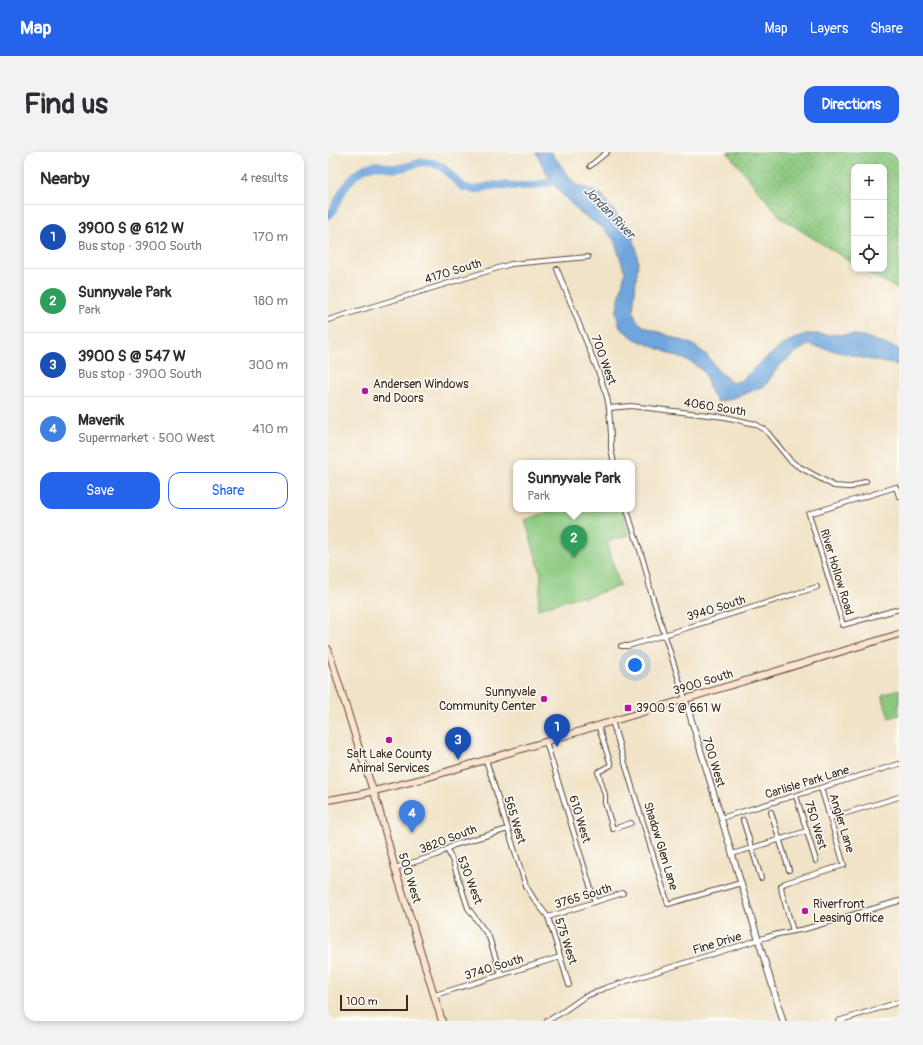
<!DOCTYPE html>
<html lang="en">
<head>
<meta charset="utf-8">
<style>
  :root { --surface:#fff; --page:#f2f2f3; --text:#2b2b33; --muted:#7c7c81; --line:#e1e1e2; --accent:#2563eb }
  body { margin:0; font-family:Pangolin,sans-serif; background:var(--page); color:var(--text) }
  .controls { position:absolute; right:12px; top:12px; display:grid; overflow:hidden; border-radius:8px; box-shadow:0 2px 6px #0003 }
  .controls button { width:36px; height:36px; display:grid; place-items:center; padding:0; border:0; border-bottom:1px solid var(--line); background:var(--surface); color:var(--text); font:20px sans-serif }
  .scale { position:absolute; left:12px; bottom:10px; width:68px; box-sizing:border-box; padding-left:4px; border:2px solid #3b2a1e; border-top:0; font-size:11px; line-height:14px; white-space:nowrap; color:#3b2a1e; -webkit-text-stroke:3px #fdfcf7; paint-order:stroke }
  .you { position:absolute; left:307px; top:513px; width:14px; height:14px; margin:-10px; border:3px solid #fff; border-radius:50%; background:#1a73e8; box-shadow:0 0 0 6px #1a73e833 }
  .badge { display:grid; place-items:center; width:26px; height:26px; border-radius:50%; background:var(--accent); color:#fff; font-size:13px; font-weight:700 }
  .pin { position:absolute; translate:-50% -33px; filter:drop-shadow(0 1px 2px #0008) }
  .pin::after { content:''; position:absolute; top:21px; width:14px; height:12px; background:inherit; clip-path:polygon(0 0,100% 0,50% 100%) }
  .popup { position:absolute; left:185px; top:308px; width:122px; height:52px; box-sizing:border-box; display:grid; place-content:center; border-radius:8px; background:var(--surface); filter:drop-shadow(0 1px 3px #0005); font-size:13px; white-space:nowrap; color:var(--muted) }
  .popup b { font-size:15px; color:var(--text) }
  .popup::after { content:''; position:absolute; left:50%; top:100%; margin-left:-8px; border:8px solid transparent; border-top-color:var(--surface) }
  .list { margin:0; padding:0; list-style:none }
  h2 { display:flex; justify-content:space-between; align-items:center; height:52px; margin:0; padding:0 16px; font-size:17px }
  h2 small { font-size:13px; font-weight:400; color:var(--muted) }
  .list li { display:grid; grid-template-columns:26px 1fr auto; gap:12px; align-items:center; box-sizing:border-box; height:64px; padding:0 16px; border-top:1px solid var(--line) }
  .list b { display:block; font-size:15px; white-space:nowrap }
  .list p { margin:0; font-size:13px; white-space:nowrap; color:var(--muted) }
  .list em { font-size:13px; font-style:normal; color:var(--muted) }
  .actions { display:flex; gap:8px; padding:12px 16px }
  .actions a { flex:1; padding:9px 0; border:1px solid var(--accent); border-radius:12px; text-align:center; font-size:14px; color:var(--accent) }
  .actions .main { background:var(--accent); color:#fff }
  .icon { flex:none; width:22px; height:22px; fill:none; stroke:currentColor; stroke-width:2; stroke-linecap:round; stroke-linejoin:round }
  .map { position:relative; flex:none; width:571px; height:869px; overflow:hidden; border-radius:12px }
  header { display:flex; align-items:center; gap:24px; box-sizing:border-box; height:56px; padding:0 20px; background:var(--accent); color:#fff }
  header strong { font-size:19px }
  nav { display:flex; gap:22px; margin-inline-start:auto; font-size:14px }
  .intro { display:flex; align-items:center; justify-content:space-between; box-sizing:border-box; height:96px; padding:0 24px }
  h1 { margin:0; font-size:28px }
  .button { padding:10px 18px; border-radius:12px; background:var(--accent); color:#fff; font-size:14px; font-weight:700 }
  main { display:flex; gap:24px; padding:0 24px }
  aside { flex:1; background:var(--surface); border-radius:12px; box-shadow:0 2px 6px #0003 }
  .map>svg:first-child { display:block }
  .grass { fill:url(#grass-dots); stroke:#637a4e }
  .green { fill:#8bc97f; stroke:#637a4e }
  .water { fill:#6ea5dc; stroke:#54687d }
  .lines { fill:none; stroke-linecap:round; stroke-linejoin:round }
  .river { stroke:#6ea5dc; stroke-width:8 }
  .minor-casing { stroke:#564637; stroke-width:6 }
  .tertiary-casing { stroke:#564637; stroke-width:7 }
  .secondary-casing { stroke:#564637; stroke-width:8 }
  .minor { stroke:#fff; stroke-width:4 }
  .tertiary { stroke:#fff; stroke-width:5 }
  .secondary { stroke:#fde4d0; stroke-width:6 }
  .poi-dot { fill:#b5179e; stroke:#fdfcf7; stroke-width:1.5 }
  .labels { text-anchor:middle; stroke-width:3; stroke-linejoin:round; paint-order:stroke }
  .street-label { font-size:12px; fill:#3b2a1e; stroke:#fdfcf7 }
  .poi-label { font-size:12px; fill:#3b2a1e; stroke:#fdfcf7; text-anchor:start }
  .water-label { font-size:13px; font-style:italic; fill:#4f5b6a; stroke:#fdfcf7 }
</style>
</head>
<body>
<header>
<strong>Map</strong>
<nav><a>Map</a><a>Layers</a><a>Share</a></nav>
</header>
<div class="intro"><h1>Find us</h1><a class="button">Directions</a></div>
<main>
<aside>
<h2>Nearby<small>4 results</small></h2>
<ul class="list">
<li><span class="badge" style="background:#1a4fb4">1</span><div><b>3900 S @ 612 W</b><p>Bus stop · 3900 South</p></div><em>170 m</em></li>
<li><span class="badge" style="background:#2e9e5b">2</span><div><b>Sunnyvale Park</b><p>Park</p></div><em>180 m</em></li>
<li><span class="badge" style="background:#1a4fb4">3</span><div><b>3900 S @ 547 W</b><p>Bus stop · 3900 South</p></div><em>300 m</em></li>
<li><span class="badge" style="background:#3f7fe0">4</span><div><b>Maverik</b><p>Supermarket · 500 West</p></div><em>410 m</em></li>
</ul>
<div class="actions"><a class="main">Save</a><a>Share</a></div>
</aside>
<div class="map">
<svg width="571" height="869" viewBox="0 0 571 869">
  <defs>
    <pattern id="grass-dots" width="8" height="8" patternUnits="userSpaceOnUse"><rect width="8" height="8" fill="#8bc97f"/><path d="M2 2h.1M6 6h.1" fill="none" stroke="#73a367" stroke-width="1.8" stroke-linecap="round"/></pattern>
  </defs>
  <rect width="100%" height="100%" fill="#fdfcf7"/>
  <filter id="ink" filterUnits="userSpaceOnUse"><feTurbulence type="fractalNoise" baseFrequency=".025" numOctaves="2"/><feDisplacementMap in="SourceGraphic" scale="8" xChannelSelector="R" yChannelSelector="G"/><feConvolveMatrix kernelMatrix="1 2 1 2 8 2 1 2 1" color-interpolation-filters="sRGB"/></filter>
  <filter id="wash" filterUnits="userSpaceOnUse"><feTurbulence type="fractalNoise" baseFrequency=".012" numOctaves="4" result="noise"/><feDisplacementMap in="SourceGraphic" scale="16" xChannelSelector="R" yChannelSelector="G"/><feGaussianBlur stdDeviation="0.9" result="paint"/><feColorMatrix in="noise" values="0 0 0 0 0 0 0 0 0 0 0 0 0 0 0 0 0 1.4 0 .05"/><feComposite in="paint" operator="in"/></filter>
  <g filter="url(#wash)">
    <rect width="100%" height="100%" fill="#f1e3c7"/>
    <path class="grass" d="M 399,0 L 571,0 L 571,138 L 534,117 L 556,117 L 556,15 L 526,15 L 526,112 L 453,66 Z"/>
    <g class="green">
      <path d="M 227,357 L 294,357 L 301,383 L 279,390 L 292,434 L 256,446 L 253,444 L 210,457 L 213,422 L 197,368 Z"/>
      <path d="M 571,537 L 571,563 L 561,566 L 554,543 Z"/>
    </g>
    <path class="water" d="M 208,0 L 224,0 L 225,3 L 248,33 L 261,37 L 274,43 L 304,84 L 308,95 L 310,109 L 305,159 L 310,170 L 317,175 L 364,192 L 378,202 L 391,220 L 397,224 L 401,229 L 405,231 L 414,228 L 426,216 L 457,191 L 477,182 L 527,183 L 538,185 L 571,197 L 571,213 C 541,209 511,199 481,193 L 468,200 L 450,215 L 437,234 L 400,248 L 390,250 L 383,241 L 377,221 L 365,211 L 307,187 L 292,176 L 288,161 L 297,120 L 286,88 L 275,76 L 252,61 L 232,40 L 220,24 Z"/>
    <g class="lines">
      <path class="river" d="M 0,63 L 4,60 L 15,38 L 27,23 L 37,16 L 49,13 L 67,17 L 77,15 L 94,10 L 105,11 L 114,15 L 135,35 L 146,38 L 162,34 L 174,33 L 189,34 L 205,34 L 232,28"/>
    </g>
  </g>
  <g filter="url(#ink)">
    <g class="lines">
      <g class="minor-casing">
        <g id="minor">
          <path d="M 262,14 L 279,0"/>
          <path d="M 229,117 L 270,219 L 279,245 L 281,256 L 283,283 L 283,297 L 286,311"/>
          <path d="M 0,168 L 183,112 L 260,105"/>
          <path d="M 281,256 L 303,254 L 397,265 L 427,272 L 436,277 L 439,280 L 461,307 L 468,313 L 506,334 L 519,335 L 524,335 L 538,329"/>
          <path d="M 571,344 L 568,335 L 481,362 L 515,473 L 571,457"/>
          <path d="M 299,357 C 306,384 318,410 322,437 L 357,547"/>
          <path d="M 293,494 L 300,494 L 320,488 L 489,435"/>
          <path d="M 284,569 L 340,752 L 413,731"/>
          <path d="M 270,573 L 283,613 L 270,620 L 277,643 L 277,651 L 285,677 L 303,671"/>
          <path d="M 218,590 L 267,750"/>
          <path d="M 158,608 L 198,734 L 206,747 L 220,765 L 241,833"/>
          <path d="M 468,644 L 488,709"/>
          <path d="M 443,660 L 461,718"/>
          <path d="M 393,666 L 571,612"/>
          <path d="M 502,666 L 571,645"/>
          <path d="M 415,668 L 433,726"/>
          <path d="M 119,697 L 125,710 L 140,756 L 161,785 L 173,823"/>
          <path d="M 404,702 L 479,679"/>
          <path d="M 67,716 L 109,703 L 126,693 L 180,677"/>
          <path d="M 220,765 L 295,741"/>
          <path d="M 465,779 L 454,741 L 453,734 L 457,731 L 516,713 L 493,636"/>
          <path d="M 107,843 L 232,805"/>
          <path d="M 219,869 L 233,861 L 256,845 L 277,836 L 439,785 L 450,782 L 477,777 L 571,749"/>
          <path d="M 510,869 L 571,850"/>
        </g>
      </g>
      <g class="tertiary-casing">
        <path id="tertiary" d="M 357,547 L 455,869"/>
      </g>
      <g class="secondary-casing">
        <g id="secondary">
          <path d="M 0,497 L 35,609 L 50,653 L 67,716 L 114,869"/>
          <path d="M 0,648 L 34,642 L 98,626 L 571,482"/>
        </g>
      </g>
      <use href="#minor" class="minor"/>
      <use href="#tertiary" class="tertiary"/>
      <use href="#secondary" class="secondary"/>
    </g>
  </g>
  <g class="poi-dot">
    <circle cx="37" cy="239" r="4"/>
    <circle cx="216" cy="547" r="4"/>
    <rect x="296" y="552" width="8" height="8" rx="2"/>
    <circle cx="61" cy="588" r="4"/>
    <circle cx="477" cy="759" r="4"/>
  </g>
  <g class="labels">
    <g class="street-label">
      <text transform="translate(125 119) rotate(-17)" y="4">4170 South</text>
      <text transform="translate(276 208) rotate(70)" y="4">700 West</text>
      <text transform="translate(387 255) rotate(9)" y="4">4060 South</text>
      <text transform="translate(509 420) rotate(73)" y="4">River Hollow Road</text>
      <text transform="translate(388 456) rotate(-17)" y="4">3940 South</text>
      <text transform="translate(375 530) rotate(-17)" y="4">3900 South</text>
      <text transform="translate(386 610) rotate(73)" y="4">700 West</text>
      <text transform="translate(479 630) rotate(-17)" y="4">Carlisle Park Lane</text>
      <text transform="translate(252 667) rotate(73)" y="4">610 West</text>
      <text transform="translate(187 668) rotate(73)" y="4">565 West</text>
      <text transform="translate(514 671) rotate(73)" y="4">Angler Lane</text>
      <text transform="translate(488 673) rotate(73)" y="4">750 West</text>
      <text transform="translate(120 687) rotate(-21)" y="4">3820 South</text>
      <text transform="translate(333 694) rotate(73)" y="4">Shadow Glen Lane</text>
      <text transform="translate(82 726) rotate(73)" y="4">500 West</text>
      <text transform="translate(142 728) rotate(69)" y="4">530 West</text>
      <text transform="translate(255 744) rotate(-17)" y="4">3765 South</text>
      <text transform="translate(238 789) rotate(72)" y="4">575 West</text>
      <text transform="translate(389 791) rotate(-17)" y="4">Fine Drive</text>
      <text transform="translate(166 815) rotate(-17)" y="4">3740 South</text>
    </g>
    <g class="poi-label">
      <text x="45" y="236">Andersen Windows<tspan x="45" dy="14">and Doors</tspan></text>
      <text x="208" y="544" text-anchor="end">Sunnyvale<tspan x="208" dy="14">Community Center</tspan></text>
      <text x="308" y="560">3900 S @ 661 W</text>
      <text x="61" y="606" text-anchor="middle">Salt Lake County<tspan x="61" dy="14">Animal Services</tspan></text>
      <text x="485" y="756">Riverfront<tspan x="485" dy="14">Leasing Office</tspan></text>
    </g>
    <g class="water-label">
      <text transform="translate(282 60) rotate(46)" y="5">Jordan River</text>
    </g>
  </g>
</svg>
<div class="controls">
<button>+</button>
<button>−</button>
<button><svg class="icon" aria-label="locate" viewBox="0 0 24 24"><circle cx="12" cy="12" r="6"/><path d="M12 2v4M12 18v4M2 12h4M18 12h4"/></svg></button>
</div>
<div class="scale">100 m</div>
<div class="you"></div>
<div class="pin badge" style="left:229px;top:595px;background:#1a4fb4">1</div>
<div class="pin badge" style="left:246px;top:406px;background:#2e9e5b">2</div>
<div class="popup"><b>Sunnyvale Park</b>Park</div>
<div class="pin badge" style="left:130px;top:608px;background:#1a4fb4">3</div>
<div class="pin badge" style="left:84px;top:681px;background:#3f7fe0">4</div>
</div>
</main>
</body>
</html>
